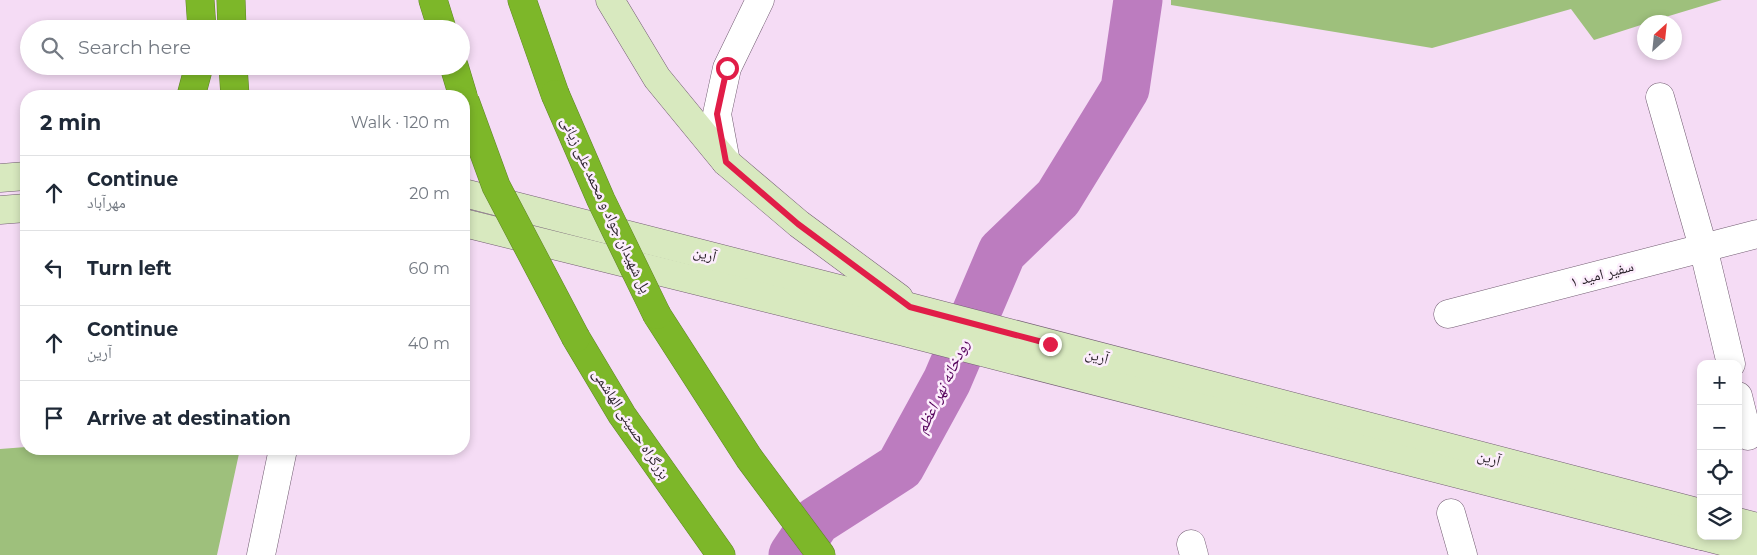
<!DOCTYPE html>
<html lang="en">
<head>
<meta charset="utf-8">
<style>
  :root { --surface:#fff; --page:#f2f2f3; --text:#1f2937; --muted:#747a83; --line:#e0e1e3 }
  body { margin:0; font-family:Montserrat,"Noto Naskh Arabic",sans-serif; background:var(--page); color:var(--text) }
  .controls { position:absolute; right:15px; bottom:15px; display:grid; overflow:hidden; border-radius:10px; box-shadow:0 2px 8px #0003 }
  .controls button { width:45px; height:45px; display:grid; place-items:center; padding:0; border:0; border-bottom:1px solid var(--line); background:var(--surface); color:var(--text); font:25px sans-serif }
  .compass { position:absolute; left:1637px; top:15px; width:45px; height:45px; border-radius:50%; background:var(--surface); box-shadow:0 2px 8px #0003; rotate:27deg }
  .stop { position:absolute; width:15px; height:15px; margin:-11px; border:4px solid #e11d48; border-radius:50%; background:#fff }
  .stop.end { background:#e11d48; border-color:#fff; box-shadow:0 1px 5px #0008 }
  .list { margin:0; padding:0; list-style:none }
  h2 { display:flex; justify-content:space-between; align-items:center; height:65px; margin:0; padding:0 20px; font-size:21px }
  h2 small { font-size:16px; font-weight:400; color:var(--muted) }
  .list li { display:grid; grid-template-columns:32px 1fr auto; gap:15px; align-items:center; box-sizing:border-box; height:75px; padding:0 20px; border-top:1px solid var(--line) }
  .list b { display:block; font-size:19px; white-space:nowrap }
  .list p { margin:0; font-size:16px; white-space:nowrap; color:var(--muted) }
  .list em { font-size:16px; font-style:normal; color:var(--muted) }
  .icon { flex:none; width:28px; height:28px; fill:none; stroke:currentColor; stroke-width:2; stroke-linecap:round; stroke-linejoin:round }
  .map { position:relative; flex:none; width:1757px; height:555px; overflow:hidden }
  .search { position:absolute; background:var(--surface); box-shadow:0 2px 8px #0003; left:20px; top:20px; width:450px; height:55px; display:flex; align-items:center; gap:12px; box-sizing:border-box; padding:0 18px; border-radius:28px; color:var(--muted); font-size:19px }
  .panel { position:absolute; background:var(--surface); box-shadow:0 2px 8px #0003; left:20px; top:90px; width:450px; height:365px; border-radius:20px }
  .map>svg:first-child { display:block }
  .green { fill:#9ec07c }
  .lines { fill:none; stroke-linecap:round; stroke-linejoin:round }
  .river { stroke:#bc7cbf; stroke-width:49 }
  .street-casing { stroke:#725d72; stroke-width:29 }
  .secondary-casing { stroke:#725d72; stroke-width:29 }
  .highway-casing { stroke:#61842b; stroke-width:29 }
  .street { stroke:#fff; stroke-width:28 }
  .secondary { stroke:#d8e9bf; stroke-width:28 }
  .highway { stroke:#7db729; stroke-width:28 }
  .highway-bridge-casing { stroke:#61842b; stroke-width:29; stroke-linecap:butt }
  .highway-bridge { stroke:#7db729; stroke-width:28 }
  .route { stroke:#e11d48; stroke-width:6 }
  .labels { text-anchor:middle; stroke-width:5; stroke-linejoin:round; paint-order:stroke }
  .street-label { font-size:15px; fill:#2e252e; stroke:#fcedfc }
  .water-label { font-size:16px; font-style:italic; fill:#54005a; stroke:#fcedfc }
</style>
</head>
<body>
<div class="map">
<svg width="1757" height="555" viewBox="0 0 1757 555">
  <rect width="100%" height="100%" fill="#f5dcf5"/>
  <g class="green">
    <path d="M 1171,0 L 1722,0 L 1649,22 L 1644,22 L 1644,24 L 1594,40 L 1571,9 L 1432,48 L 1171,5 Z"/>
    <path d="M 26,447 L 26,449 L 240,449 L 217,555 L 0,555 L 0,449 Z"/>
  </g>
  <g class="lines">
    <path class="river" d="M 793,555 L 816,521 L 900,467 L 947,381 L 1002,252 L 1058,198 L 1125,89 L 1138,0"/>
    <g class="street-casing">
      <g id="street">
        <path d="M 1660,97 L 1703,247 L 1731,364"/>
        <path d="M 726,162 L 717,114 L 727,68 L 760,0"/>
        <path d="M 1448,314 L 1757,234"/>
        <path d="M 1738,396 L 1748,436"/>
        <path d="M 1451,513 L 1463,555"/>
        <path d="M 1191,544 L 1194,555"/>
        <path d="M 261,555 L 283,449"/>
      </g>
    </g>
    <g class="secondary-casing">
      <g id="secondary">
        <path d="M 610,0 L 657,78 L 726,162 L 799,224 L 899,298"/>
        <path d="M 0,178 L 26,176"/>
        <path d="M 464,193 L 910,307 L 1701,513"/>
        <path d="M 0,210 L 26,208"/>
        <path d="M 464,223 L 904,332 L 1701,536"/>
        <path d="M 1738,522 L 1757,527"/>
        <path d="M 1702,536 L 1757,550"/>
      </g>
    </g>
    <g class="highway-casing">
      <g id="highway">
        <path d="M 200,0 L 202,29"/>
        <path d="M 231,0 L 232,29"/>
        <path d="M 433,0 L 442,29"/>
        <path d="M 522,0 L 555,94"/>
        <path d="M 233,66 L 235,96"/>
        <path d="M 454,66 L 463,96"/>
        <path d="M 191,96 L 199,66"/>
        <path d="M 657,315 L 749,458 L 821,555"/>
        <path d="M 576,338 L 622,415 L 721,555"/>
      </g>
    </g>
    <use href="#street" class="street"/>
    <use href="#secondary" class="secondary"/>
    <use href="#highway" class="highway"/>
    <g class="highway-bridge-casing">
      <g id="highway-bridge">
        <path d="M 555,94 L 601,200 L 657,315"/>
        <path d="M 465,101 L 496,186 L 576,338"/>
      </g>
    </g>
    <use href="#highway-bridge" class="highway-bridge"/>
  </g>
  <g class="lines">
    <path class="route" d="M 727,68 L 717,114 L 726,162 L 798,224 L 910,307 L 1050,344"/>
  </g>
  <g class="labels">
    <g class="street-label">
      <text transform="translate(606 205) rotate(65)" y="5">پل شهیدان جواد و محمد علی زیانی</text>
      <text transform="translate(705 254) rotate(14)" y="5">آرین</text>
      <text transform="translate(1602 274) rotate(-15)" y="5">سفیر امید ۱</text>
      <text transform="translate(1097 356) rotate(15)" y="5">آرین</text>
      <text transform="translate(631 424) rotate(57)" y="5">بزرگراه حسینی الهاشمی</text>
      <text transform="translate(1489 458) rotate(15)" y="5">آرین</text>
    </g>
    <g class="water-label">
      <text transform="translate(942 386) rotate(-64)" y="6">رودخانه نهر اعظم</text>
    </g>
  </g>
</svg>
<div class="controls">
<button>+</button>
<button>−</button>
<button><svg class="icon" aria-label="locate" viewBox="0 0 24 24"><circle cx="12" cy="12" r="6"/><path d="M12 2v4M12 18v4M2 12h4M18 12h4"/></svg></button>
<button><svg class="icon" aria-label="layers" viewBox="0 0 24 24"><path d="M12 4l9 5-9 5-9-5zM3 14l9 5 9-5"/></svg></button>
</div>
<svg class="compass" viewBox="-18 -18 36 36"><path d="M0-13l5 13h-10z" fill="#e53935"/><path d="M0 13l5-13h-10z" fill="#747a83"/></svg>
<div class="stop" style="left:727px;top:68px"></div>
<div class="stop end" style="left:1050px;top:344px"></div>
<div class="search"><svg class="icon" aria-label="search" viewBox="0 0 24 24"><circle cx="10" cy="10" r="6"/><path d="M15 15l6 6"/></svg>Search here</div>
<section class="panel">
<h2>2 min<small>Walk · 120 m</small></h2>
<ul class="list">
<li><svg class="icon" aria-label="ahead" viewBox="0 0 24 24"><path d="M12 20V5M6 11l6-6 6 6"/></svg><div><b>Continue</b><p>مهرآباد</p></div><em>20 m</em></li>
<li><svg class="icon" aria-label="left" viewBox="0 0 24 24"><path d="M17 20v-9H6M10 6l-5 5 5 5"/></svg><div><b>Turn left</b></div><em>60 m</em></li>
<li><svg class="icon" aria-label="ahead" viewBox="0 0 24 24"><path d="M12 20V5M6 11l6-6 6 6"/></svg><div><b>Continue</b><p>آرین</p></div><em>40 m</em></li>
<li><svg class="icon" aria-label="arrive" viewBox="0 0 24 24"><path d="M6 21V4h12l-3 4 3 4H6"/></svg><div><b>Arrive at destination</b></div></li>
</ul>
</section>
</div>
</body>
</html>
